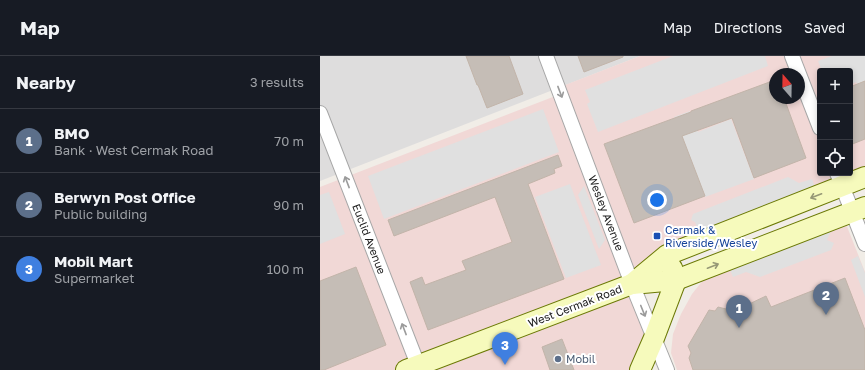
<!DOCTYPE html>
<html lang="en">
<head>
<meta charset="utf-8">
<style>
  :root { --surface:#171b24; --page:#20242c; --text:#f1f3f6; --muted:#9ea1a6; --line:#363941; --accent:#d00301 }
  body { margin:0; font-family:"Golos Text",sans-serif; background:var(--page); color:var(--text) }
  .controls { position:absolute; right:12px; top:12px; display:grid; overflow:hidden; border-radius:4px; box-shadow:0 2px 6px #0003 }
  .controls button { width:36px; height:36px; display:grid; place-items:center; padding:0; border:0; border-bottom:1px solid var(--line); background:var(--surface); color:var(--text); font:20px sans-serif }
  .compass { position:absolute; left:449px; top:12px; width:36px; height:36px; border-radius:50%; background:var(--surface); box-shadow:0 2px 6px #0003; rotate:340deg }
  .you { position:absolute; left:337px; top:144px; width:14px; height:14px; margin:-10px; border:3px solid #fff; border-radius:50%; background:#1a73e8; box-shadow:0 0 0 6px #1a73e833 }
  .badge { display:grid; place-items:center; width:26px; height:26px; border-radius:50%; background:var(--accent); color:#fff; font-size:13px; font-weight:700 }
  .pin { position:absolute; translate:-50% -33px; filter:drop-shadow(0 1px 2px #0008) }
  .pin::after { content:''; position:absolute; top:21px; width:14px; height:12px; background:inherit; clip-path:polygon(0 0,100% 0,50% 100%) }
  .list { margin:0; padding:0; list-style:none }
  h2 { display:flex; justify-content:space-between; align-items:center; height:52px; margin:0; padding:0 16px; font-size:17px }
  h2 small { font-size:13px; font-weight:400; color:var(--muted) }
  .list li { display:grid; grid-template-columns:26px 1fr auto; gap:12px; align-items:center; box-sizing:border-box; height:64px; padding:0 16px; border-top:1px solid var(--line) }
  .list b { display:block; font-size:15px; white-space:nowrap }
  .list p { margin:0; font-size:13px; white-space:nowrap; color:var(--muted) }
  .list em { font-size:13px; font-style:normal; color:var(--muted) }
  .icon { flex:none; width:22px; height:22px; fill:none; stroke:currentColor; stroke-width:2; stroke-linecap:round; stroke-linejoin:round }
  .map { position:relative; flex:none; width:545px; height:314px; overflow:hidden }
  header { display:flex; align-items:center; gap:24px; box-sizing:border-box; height:56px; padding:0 20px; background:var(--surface); border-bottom:1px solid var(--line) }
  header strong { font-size:19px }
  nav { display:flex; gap:22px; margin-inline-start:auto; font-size:14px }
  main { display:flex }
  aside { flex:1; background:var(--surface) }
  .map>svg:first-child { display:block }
  .residential { fill:#dedddd }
  .commercial { fill:#f1d8d6; fill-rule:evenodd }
  .parking { fill:#e0e0e0 }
  .building { fill:#c5bdb6; stroke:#c2b4a9 }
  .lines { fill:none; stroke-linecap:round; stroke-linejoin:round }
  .street-casing { stroke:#a7a7a7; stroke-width:16 }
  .secondary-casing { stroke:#6b7905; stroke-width:22 }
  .street { stroke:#fff; stroke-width:14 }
  .secondary { stroke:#f6fabc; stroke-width:20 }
  .oneway { stroke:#9b9b9b }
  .oneway2 { stroke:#969876 }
  .transit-dot { fill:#1a4fb4; stroke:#fff; stroke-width:1.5 }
  .service-dot { fill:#5c6f8a; stroke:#fff; stroke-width:1.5 }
  .labels { text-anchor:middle; stroke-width:4; stroke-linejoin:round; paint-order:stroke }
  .street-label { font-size:11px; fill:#202020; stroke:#fff }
  .transit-label { font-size:11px; fill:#164399; stroke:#fff; text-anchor:start }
  .service-label { font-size:11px; fill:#4e5e75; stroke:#fff; text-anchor:start }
</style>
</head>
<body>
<header>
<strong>Map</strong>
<nav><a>Map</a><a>Directions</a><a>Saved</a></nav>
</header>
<main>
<aside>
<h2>Nearby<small>3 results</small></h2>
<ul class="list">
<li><span class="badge" style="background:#5c6f8a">1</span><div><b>BMO</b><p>Bank · West Cermak Road</p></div><em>70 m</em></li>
<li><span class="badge" style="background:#5c6f8a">2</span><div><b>Berwyn Post Office</b><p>Public building</p></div><em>90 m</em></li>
<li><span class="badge" style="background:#3f7fe0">3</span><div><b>Mobil Mart</b><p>Supermarket</p></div><em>100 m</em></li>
</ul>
</aside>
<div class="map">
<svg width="545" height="314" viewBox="0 0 545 314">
  <rect width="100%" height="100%" fill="#f1ede7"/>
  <path class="residential" d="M 0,0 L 320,0 L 0,125 Z"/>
  <g class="commercial">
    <path d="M 320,0 L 545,0 L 545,118 L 313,223 L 240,31 ZM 500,15 L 530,15 L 530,117 L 500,117 ZM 455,18 L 479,18 L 479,42 L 455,42 Z"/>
    <path d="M 238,39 L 308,226 L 79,314 L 0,314 L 0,131 Z"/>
    <path d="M 526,168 L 545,216 L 545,314 L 357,314 L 351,297 L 353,278 L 361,258 L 372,238 L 384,223 Z"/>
    <path d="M 311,231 L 332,282 L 317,314 L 93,314 Z"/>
  </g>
  <g class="parking">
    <path d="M 353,0 L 445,0 L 448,10 L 278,76 L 267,48 L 270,46 L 265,34 Z"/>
    <path d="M 512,0 L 545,0 L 545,25 L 537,28 L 536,26 L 530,29 L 530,15 L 502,15 L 498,5 Z"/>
    <path d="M 223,53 L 239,96 L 64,163 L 48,120 Z"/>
    <path d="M 370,55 L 378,76 L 411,63 L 434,123 L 385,141 L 354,61 Z"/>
    <path d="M 468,121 L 479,127 L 492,123 L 495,131 L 379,176 L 375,166 L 371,164 L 373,158 Z"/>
    <path d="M 250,128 L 281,209 L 246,222 L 215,141 Z"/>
    <path d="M 264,130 L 285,184 L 279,193 L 258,139 Z"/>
    <path d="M 9,136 L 25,178 L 0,188 L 0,139 Z"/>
    <path d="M 511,175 L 507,184 L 514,187 L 511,194 L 440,221 L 426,216 L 413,221 L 410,214 Z"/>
    <path d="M 538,200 L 545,217 L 545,241 L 531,204 Z"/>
  </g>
  <g class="building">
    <path d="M 146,0 L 189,0 L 203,38 L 167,52 L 158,29 L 157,29 Z"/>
    <path d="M 258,0 L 303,0 L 303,1 L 264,16 Z"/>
    <path d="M 455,24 L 455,42 L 464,42 L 486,102 L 434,122 L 412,62 L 362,80 L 385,140 L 314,167 L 284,88 L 322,74 L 371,56 L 371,55 Z"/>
    <path d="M 545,25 L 545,83 L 530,89 L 530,31 Z"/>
    <path d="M 238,99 L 242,110 L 234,113 L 235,117 L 208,128 L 244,223 L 108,274 L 90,226 L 102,221 L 105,229 L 146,214 L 142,205 L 192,186 L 175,141 L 74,180 L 68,164 Z"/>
    <path d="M 36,211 L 66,289 L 4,314 L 0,314 L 0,225 Z"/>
    <path d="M 525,222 L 545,274 L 545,314 L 373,314 L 369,302 L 371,297 L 368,290 L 389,254 L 395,255 L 398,251 L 406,253 L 411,247 L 416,244 L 427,249 L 446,240 L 451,251 Z"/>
    <path d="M 242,283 L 254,314 L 230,314 L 222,291 Z"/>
  </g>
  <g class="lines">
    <g class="street-casing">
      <g id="street">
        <path d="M 226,0 L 312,228 L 347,314"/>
        <path d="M 472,0 L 500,72"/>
        <path d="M 0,57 L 98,309"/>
        <path d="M 517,117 L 545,188"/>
      </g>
    </g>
    <g class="secondary-casing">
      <g id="secondary">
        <path d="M 312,228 L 347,199 L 545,121"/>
        <path d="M 86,314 L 312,228 L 356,224 L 545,151"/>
        <path d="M 320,314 L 334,282 L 356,224 L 352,212"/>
      </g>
    </g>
    <use href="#street" class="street"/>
    <use href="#secondary" class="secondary"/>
  </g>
  <defs><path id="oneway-shaft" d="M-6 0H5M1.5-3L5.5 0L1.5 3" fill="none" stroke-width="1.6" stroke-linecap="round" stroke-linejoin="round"/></defs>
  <g class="oneway">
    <use href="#oneway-shaft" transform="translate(240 36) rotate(69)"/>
    <use href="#oneway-shaft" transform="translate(27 126) rotate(-111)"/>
    <use href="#oneway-shaft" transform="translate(323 255) rotate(68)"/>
    <use href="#oneway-shaft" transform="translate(84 273) rotate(-111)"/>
  </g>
  <g class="oneway2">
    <use href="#oneway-shaft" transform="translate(496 140) rotate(159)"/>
    <use href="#oneway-shaft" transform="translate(393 210) rotate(-21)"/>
  </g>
  <rect class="transit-dot" x="333" y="176" width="8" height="8" rx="2"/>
  <circle class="service-dot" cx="238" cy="303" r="4"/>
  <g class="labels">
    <g class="street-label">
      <text transform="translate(286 157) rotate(69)" y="4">Wesley Avenue</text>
      <text transform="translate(49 183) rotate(69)" y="4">Euclid Avenue</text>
      <text transform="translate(255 250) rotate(-21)" y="4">West Cermak Road</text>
    </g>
    <g class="transit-label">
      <text x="345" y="178">Cermak &amp;<tspan x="345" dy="13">Riverside/Wesley</tspan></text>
    </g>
    <g class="service-label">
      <text x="246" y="307">Mobil</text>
    </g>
  </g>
</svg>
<div class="controls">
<button>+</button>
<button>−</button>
<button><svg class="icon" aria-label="locate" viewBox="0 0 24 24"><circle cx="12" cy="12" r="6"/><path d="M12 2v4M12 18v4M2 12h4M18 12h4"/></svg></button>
</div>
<svg class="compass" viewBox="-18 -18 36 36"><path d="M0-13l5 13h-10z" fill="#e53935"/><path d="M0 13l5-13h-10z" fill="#9ea1a6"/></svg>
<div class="you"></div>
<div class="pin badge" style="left:419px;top:272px;background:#5c6f8a">1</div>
<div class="pin badge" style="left:506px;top:259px;background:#5c6f8a">2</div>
<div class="pin badge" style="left:185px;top:309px;background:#3f7fe0">3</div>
</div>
</main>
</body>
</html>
